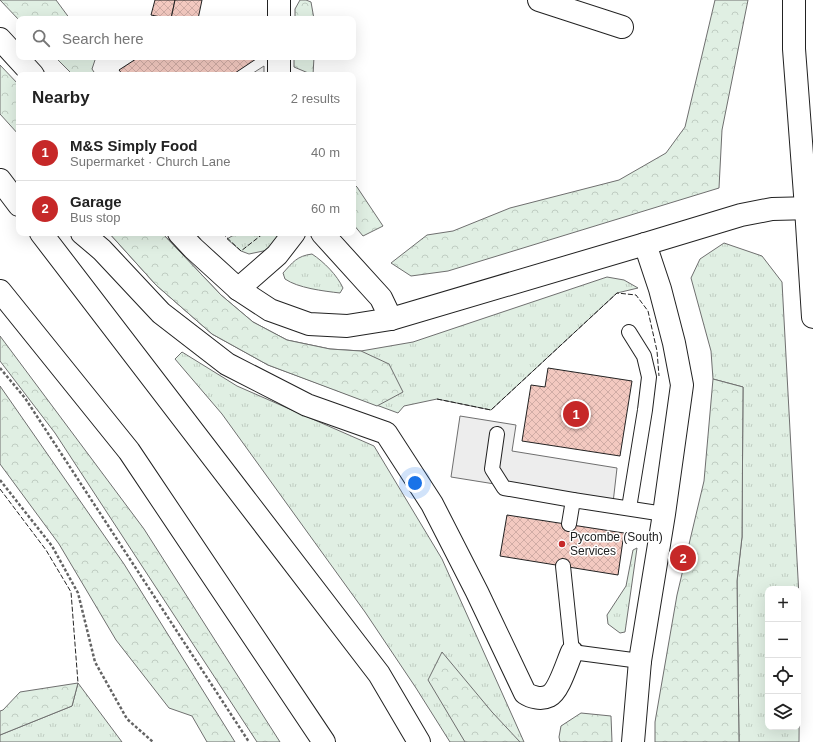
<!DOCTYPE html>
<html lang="en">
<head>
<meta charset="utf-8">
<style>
  :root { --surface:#fff; --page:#f2f2f2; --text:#222; --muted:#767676; --line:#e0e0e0; --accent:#c62828 }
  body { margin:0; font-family:Helvetica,sans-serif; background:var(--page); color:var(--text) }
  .controls { position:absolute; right:12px; bottom:12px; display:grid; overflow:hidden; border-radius:8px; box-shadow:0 4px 16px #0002 }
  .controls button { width:36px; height:36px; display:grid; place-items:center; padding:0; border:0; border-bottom:1px solid var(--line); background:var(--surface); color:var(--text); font:20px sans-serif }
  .you { position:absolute; left:415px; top:483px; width:14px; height:14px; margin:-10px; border:3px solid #fff; border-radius:50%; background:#1a73e8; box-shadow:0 0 0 6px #1a73e833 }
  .badge { display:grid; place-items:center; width:26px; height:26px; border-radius:50%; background:var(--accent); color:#fff; font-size:13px; font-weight:700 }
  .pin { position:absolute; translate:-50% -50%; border:2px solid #fff; box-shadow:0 1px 4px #0006 }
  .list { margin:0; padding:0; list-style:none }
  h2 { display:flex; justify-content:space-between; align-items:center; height:52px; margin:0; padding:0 16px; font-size:17px }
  h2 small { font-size:13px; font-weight:400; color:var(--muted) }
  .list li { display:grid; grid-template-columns:26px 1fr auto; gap:12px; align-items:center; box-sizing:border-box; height:56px; padding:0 16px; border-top:1px solid var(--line) }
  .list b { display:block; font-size:15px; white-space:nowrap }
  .list p { margin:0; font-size:13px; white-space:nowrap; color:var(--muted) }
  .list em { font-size:13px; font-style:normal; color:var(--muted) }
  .icon { flex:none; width:22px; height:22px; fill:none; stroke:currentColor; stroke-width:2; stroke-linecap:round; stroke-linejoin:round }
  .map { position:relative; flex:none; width:813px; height:742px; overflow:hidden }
  .search { position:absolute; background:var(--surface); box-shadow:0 4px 16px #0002; left:16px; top:16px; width:340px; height:44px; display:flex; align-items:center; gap:10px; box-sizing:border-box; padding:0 14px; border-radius:8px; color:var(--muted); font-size:15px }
  .panel { position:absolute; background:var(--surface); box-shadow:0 4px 16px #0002; left:16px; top:72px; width:340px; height:164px; border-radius:8px }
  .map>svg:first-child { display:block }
  .grass { fill:url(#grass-tufts); stroke:#6f6f6f; fill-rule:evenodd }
  .forest { fill:url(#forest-crowns); stroke:#6f6f6f }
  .parking { fill:#ededed; stroke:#6f6f6f }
  .building { fill:url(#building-cross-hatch); stroke:#222 }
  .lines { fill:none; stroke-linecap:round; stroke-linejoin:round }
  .lane-casing { stroke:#222; stroke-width:16 }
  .street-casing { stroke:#222; stroke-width:24 }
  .primary-casing { stroke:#222; stroke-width:24 }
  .highway-casing { stroke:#222; stroke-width:24 }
  .path { stroke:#646464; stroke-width:2.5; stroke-dasharray:3 2; stroke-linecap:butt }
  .lane { stroke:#fff; stroke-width:14 }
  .street { stroke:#fff; stroke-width:22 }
  .primary { stroke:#fff; stroke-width:22 }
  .highway { stroke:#fff; stroke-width:22 }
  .fence { stroke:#222; stroke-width:1; stroke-dasharray:5 2; stroke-linecap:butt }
  .poi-dot { fill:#c62828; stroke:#fff; stroke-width:1.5 }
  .labels { text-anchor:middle; stroke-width:3; stroke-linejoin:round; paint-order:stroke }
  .poi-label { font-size:12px; fill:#222; stroke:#fff; text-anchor:start }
</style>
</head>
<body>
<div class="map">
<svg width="813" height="742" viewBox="0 0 813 742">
  <defs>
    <pattern id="grass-tufts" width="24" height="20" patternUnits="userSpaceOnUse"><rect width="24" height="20" fill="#e0efe3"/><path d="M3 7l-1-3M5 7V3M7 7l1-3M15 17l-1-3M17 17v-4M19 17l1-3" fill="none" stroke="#c0cdc2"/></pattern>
    <pattern id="forest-crowns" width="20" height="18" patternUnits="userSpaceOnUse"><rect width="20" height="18" fill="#e0efe3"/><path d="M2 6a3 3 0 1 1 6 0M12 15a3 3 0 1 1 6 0" fill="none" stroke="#c0cdc2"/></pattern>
    <pattern id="building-cross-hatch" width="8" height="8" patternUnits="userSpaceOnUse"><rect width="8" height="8" fill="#f3c9c0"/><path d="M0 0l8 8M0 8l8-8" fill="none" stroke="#d0aca5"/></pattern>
  </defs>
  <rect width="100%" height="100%" fill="#fff"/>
  <g class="grass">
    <path d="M 109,233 L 162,233 L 221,295 L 253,322 L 287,340 L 330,349 L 361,351 L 413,342 L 607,277 L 624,280 L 638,288 L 617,293 L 491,410 L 437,399 L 404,406 L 398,413 L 268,365 L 212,334 L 156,285 Z"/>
    <path d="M 237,233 L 281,233 L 268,250 L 249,254 L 241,251 L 227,239 Z"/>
    <path d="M 724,243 L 762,256 L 782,282 L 800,615 L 799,742 L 739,742 L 737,581 L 742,537 L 743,387 L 713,379 L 711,351 L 691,278 L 700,259 ZM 768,589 L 798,589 L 798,727 L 768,727 Z"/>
    <path d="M 312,254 C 324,262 337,275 343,288 L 340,293 C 323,291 298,288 285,279 L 283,273 C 293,262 297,256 312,254 Z"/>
    <path d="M 182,352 L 237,386 L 374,446 L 442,559 L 524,742 L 450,742 L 416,688 L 365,612 L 222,414 L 175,359 Z"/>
    <path d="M 637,548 L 625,632 L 620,633 L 608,624 L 607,615 L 626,586 L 633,550 Z"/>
    <path d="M 78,683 L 122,742 L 0,742 L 0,735 L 72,706 Z"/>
  </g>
  <g class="forest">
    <path d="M 0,0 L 56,0 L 70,19 L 19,20 Z"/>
    <path d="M 300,0 L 306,0 L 311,2 L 314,19 L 295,19 L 295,9 Z"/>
    <path d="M 715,0 L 748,0 L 722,130 L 719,188 L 448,271 L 411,276 L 391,263 L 427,235 L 453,231 L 510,208 L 619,180 L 666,153 L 685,127 Z"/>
    <path d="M 55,57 L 96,57 L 92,69 L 96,75 L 73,75 Z"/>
    <path d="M 294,57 L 314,57 L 313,75 L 294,67 Z"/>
    <path d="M 0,65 L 19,85 L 19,135 L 0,114 Z"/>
    <path d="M 353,183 L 357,187 L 383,226 L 363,236 L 353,224 Z"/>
    <path d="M 109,233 L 162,233 L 221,295 L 253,322 L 287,340 L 330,349 L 361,351 L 389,364 L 403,392 L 377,406 L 268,365 L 212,334 L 156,285 Z"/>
    <path d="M 0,336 L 144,529 L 280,742 L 257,742 L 55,433 L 0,361 Z"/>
    <path d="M 713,379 L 743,387 L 742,537 L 737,581 L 739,742 L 655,742 L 655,722 L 677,595 L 704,481 Z"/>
    <path d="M 0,386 L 124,564 L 235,742 L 207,742 L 192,716 L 169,708 L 116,640 L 59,544 L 0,464 Z"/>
    <path d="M 442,652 L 492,712 L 520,742 L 465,742 L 428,680 Z"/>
    <path d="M 78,683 L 72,706 L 0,735 L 0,711 L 3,710 L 20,692 Z"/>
    <path d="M 581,713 L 611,716 L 612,742 L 560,742 L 559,737 L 561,726 Z"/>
  </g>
  <g class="parking">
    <path d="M 264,66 L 264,75 L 250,75 Z"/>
    <path d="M 460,416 L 516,425 L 512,451 L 617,468 L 613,503 L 451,477 Z"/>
  </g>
  <g class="building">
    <path d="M 155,0 L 175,0 L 171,19 L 151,15 Z"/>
    <path d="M 175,0 L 202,0 L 198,19 L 171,19 Z"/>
    <path d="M 139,57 L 259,57 L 232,75 L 123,75 L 119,70 Z"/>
    <path d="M 548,368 L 632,381 L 620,456 L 522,441 L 531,385 L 545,387 Z"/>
    <path d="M 507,515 L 624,533 L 618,575 L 500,556 Z"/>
  </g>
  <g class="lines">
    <g class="lane-casing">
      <g id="lane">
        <path d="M 497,434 L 492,469 L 504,488 L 573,500"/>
        <path d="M 629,508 L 645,410 L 649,377 L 644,356 L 629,332"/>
        <path d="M 569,524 L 573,500 L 664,514"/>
        <path d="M 563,566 L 572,652 L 640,661"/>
      </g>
    </g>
    <g class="street-casing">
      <g id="street">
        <path d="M 279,0 L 279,19"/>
        <path d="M 539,0 L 622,27"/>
        <path d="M 279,57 L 279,75"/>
        <path d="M 322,233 L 381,298 L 391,319"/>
        <path d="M 238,289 L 277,255 L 294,233"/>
        <path d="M 640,661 L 664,514 L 682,385 L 674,343 L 660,289 L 645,244"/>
      </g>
    </g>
    <g class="primary-casing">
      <g id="primary">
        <path d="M 794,0 L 794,49 L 806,208"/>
        <path d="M 0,39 L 33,75"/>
        <path d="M 179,233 L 193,248 L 238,289 L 270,310 L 309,324 L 347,326 L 391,319 L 645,244 L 741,215 L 772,209 L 813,208"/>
      </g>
    </g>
    <g class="highway-casing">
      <g id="highway">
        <path d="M 0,180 L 19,205"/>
        <path d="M 806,208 L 813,317"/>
        <path d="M 41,233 L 379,674 L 419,742"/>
        <path d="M 82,233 L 102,250 L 161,313 L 227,364 L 307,405 L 386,433 L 432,504 L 477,592 L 525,693 C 531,697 541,700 549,696 C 559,691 567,663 572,652"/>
        <path d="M 0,291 L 129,451 L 324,742"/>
        <path d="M 633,742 L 640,661"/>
      </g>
    </g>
    <g class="path">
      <path d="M 0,368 L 25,398 L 249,742"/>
      <path d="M 0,480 L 52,546 L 78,593 L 95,662 L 127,719 L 153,742"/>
    </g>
    <use href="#lane" class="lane"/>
    <use href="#street" class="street"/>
    <use href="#primary" class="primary"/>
    <use href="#highway" class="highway"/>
    <g class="fence">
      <path d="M 222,233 L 241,251 L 264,233"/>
      <path d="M 437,399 L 491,410 L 617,293 L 636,295 L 648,311 L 657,351 L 659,376"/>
      <path d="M 0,489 L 46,550 L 71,592 L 78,683"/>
    </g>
  </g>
  <circle class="poi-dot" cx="562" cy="544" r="4"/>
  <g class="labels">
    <g class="poi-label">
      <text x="570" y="541">Pycombe (South)<tspan x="570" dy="14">Services</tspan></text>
    </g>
  </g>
</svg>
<div class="controls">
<button>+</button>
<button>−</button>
<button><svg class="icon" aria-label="locate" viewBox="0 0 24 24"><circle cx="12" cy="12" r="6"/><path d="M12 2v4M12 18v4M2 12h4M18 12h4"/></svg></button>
<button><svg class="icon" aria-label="layers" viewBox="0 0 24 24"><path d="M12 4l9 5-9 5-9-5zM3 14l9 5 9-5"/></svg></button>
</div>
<div class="you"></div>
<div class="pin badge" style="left:576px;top:414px">1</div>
<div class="pin badge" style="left:683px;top:558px">2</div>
<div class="search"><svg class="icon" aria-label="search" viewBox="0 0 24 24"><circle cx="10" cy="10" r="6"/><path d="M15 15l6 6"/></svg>Search here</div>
<section class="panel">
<h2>Nearby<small>2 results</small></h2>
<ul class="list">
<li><span class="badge">1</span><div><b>M&amp;S Simply Food</b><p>Supermarket · Church Lane</p></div><em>40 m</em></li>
<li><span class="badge">2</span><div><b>Garage</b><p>Bus stop</p></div><em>60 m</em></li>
</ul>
</section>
</div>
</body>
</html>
